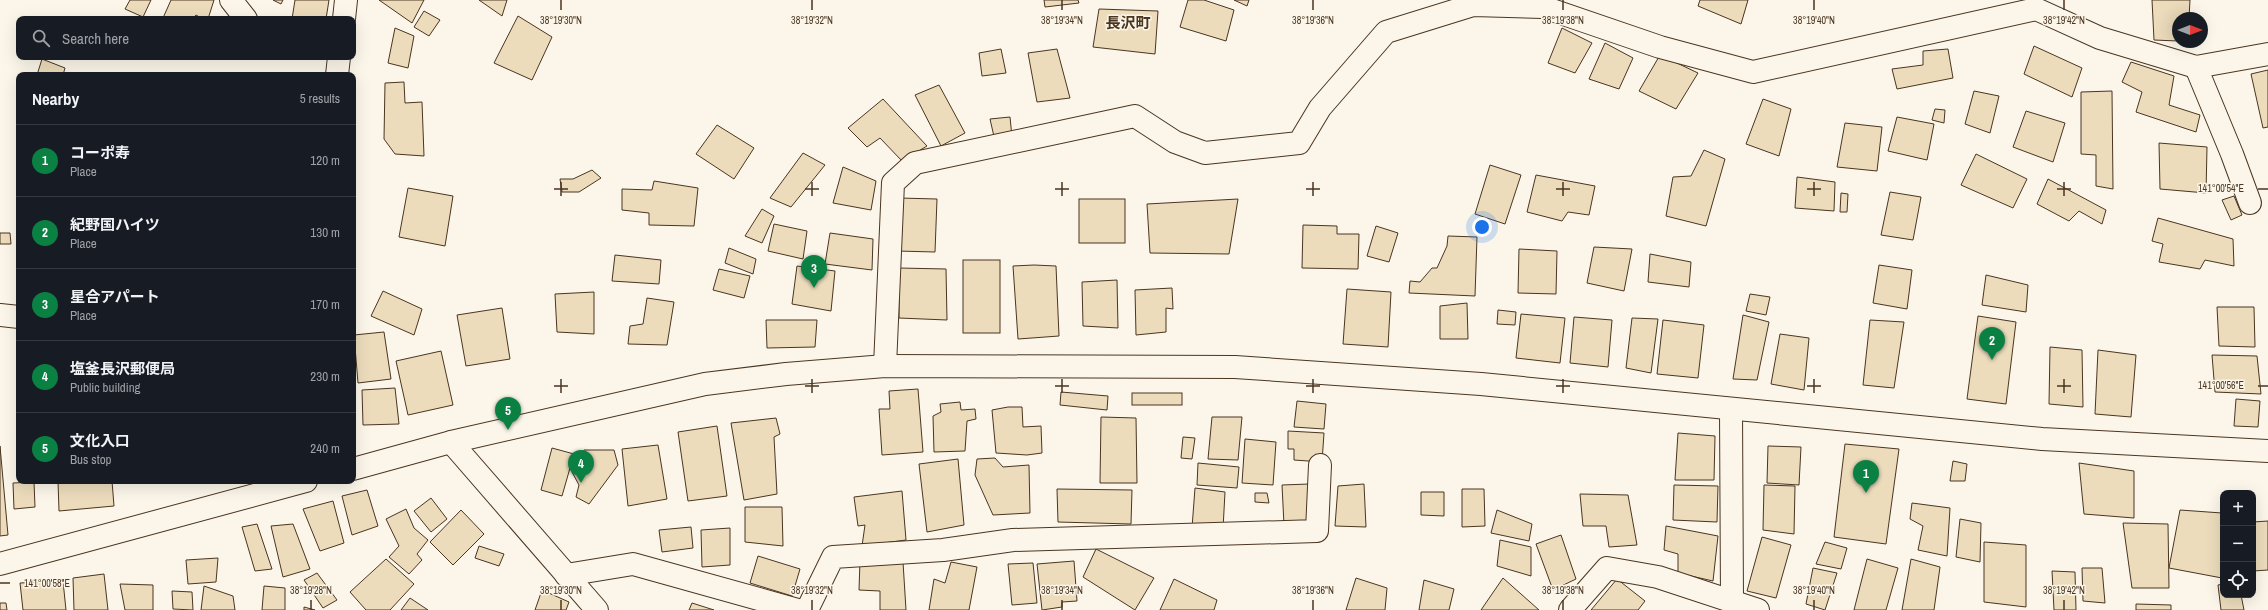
<!DOCTYPE html>
<html lang="en">
<head>
<meta charset="utf-8">
<style>
  :root { --surface:#171b24; --page:#20242c; --text:#f1f3f6; --muted:#9ea1a6; --line:#363941; --accent:#0b8043 }
  body { margin:0; font-family:"Archivo Narrow","Noto Sans JP",sans-serif; background:var(--page); color:var(--text) }
  .controls { position:absolute; right:12px; bottom:12px; display:grid; overflow:hidden; border-radius:8px; box-shadow:0 4px 16px #0002 }
  .controls button { width:36px; height:36px; display:grid; place-items:center; padding:0; border:0; border-bottom:1px solid var(--line); background:var(--surface); color:var(--text); font:20px sans-serif }
  .compass { position:absolute; left:2172px; top:12px; width:36px; height:36px; border-radius:50%; background:var(--surface); box-shadow:0 4px 16px #0002; rotate:90deg }
  .you { position:absolute; left:1482px; top:227px; width:14px; height:14px; margin:-10px; border:3px solid #fff; border-radius:50%; background:#1a73e8; box-shadow:0 0 0 6px #1a73e833 }
  .badge { display:grid; place-items:center; width:26px; height:26px; border-radius:50%; background:var(--accent); color:#fff; font-size:13px; font-weight:700 }
  .pin { position:absolute; translate:-50% -33px; filter:drop-shadow(0 1px 2px #0008) }
  .pin::after { content:''; position:absolute; top:21px; width:14px; height:12px; background:inherit; clip-path:polygon(0 0,100% 0,50% 100%) }
  .list { margin:0; padding:0; list-style:none }
  h2 { display:flex; justify-content:space-between; align-items:center; height:52px; margin:0; padding:0 16px; font-size:17px }
  h2 small { font-size:13px; font-weight:400; color:var(--muted) }
  .list li { display:grid; grid-template-columns:26px 1fr auto; gap:12px; align-items:center; box-sizing:border-box; height:72px; padding:0 16px; border-top:1px solid var(--line) }
  .list b { display:block; font-size:15px; white-space:nowrap }
  .list p { margin:0; font-size:13px; white-space:nowrap; color:var(--muted) }
  .list em { font-size:13px; font-style:normal; color:var(--muted) }
  .icon { flex:none; width:22px; height:22px; fill:none; stroke:currentColor; stroke-width:2; stroke-linecap:round; stroke-linejoin:round }
  .map { position:relative; flex:none; width:2268px; height:610px; overflow:hidden }
  .search { position:absolute; background:var(--surface); box-shadow:0 4px 16px #0002; left:16px; top:16px; width:340px; height:44px; display:flex; align-items:center; gap:10px; box-sizing:border-box; padding:0 14px; border-radius:8px; color:var(--muted); font-size:15px }
  .panel { position:absolute; background:var(--surface); box-shadow:0 4px 16px #0002; left:16px; top:72px; width:340px; height:412px; border-radius:8px }
  .map>svg:first-child { display:block }
  .building { fill:#ecdcbc; stroke:#4a3520 }
  .lines { fill:none; stroke-linecap:round; stroke-linejoin:round }
  .street-casing { stroke:#4a3520; stroke-width:24 }
  .secondary-casing { stroke:#4a3520; stroke-width:24 }
  .street { stroke:#fbf6e9; stroke-width:22 }
  .secondary { stroke:#fbf6e9; stroke-width:22 }
  .ticks { fill:none; stroke:#4a3520; stroke-width:1.5 }
  .labels { text-anchor:middle; stroke-width:3; stroke-linejoin:round; paint-order:stroke }
  .neighbourhood-label { font-size:15px; font-weight:bold; fill:#4a3520; stroke:#fbf6e9 }
  .ticks-label { font-size:10px; text-anchor:middle; fill:#4a3520; stroke:#fbf6e9; stroke-width:3; stroke-linejoin:round; paint-order:stroke }
</style>
</head>
<body>
<div class="map">
<svg width="2268" height="610" viewBox="0 0 2268 610">
  <rect width="100%" height="100%" fill="#fbf6e9"/>
  <g class="building">
    <path d="M 130,0 L 151,0 L 143,17 L 125,9 Z"/>
    <path d="M 171,0 L 214,0 L 208,19 L 203,19 L 196,15 L 192,19 L 165,19 L 163,18 Z"/>
    <path d="M 273,0 L 283,0 L 281,4 Z"/>
    <path d="M 295,0 L 329,0 L 326,19 L 292,19 Z"/>
    <path d="M 379,0 L 424,0 L 412,23 Z"/>
    <path d="M 479,0 L 507,0 L 502,16 Z"/>
    <path d="M 1044,0 L 1078,0 L 1079,3 L 1045,7 Z"/>
    <path d="M 1188,0 L 1204,0 L 1234,10 L 1226,41 L 1180,27 Z"/>
    <path d="M 1234,0 L 1249,0 L 1247,6 Z"/>
    <path d="M 1700,0 L 1748,0 L 1741,24 L 1698,6 Z"/>
    <path d="M 2152,0 L 2190,0 L 2189,18 L 2178,18 L 2178,41 L 2154,40 Z"/>
    <path d="M 1099,9 L 1158,11 L 1155,54 L 1093,47 Z"/>
    <path d="M 424,11 L 440,20 L 429,36 L 414,27 Z"/>
    <path d="M 518,16 L 552,37 L 532,80 L 494,63 Z"/>
    <path d="M 395,28 L 414,36 L 408,68 L 388,63 Z"/>
    <path d="M 1562,28 L 1592,43 L 1575,73 L 1548,63 Z"/>
    <path d="M 1605,43 L 1633,58 L 1619,89 L 1589,79 Z"/>
    <path d="M 2034,46 L 2082,68 L 2072,97 L 2024,74 Z"/>
    <path d="M 1001,49 L 1006,73 L 982,76 L 979,53 Z"/>
    <path d="M 1057,49 L 1070,98 L 1037,102 L 1028,53 Z"/>
    <path d="M 1948,49 L 1953,78 L 1897,89 L 1892,69 L 1923,65 L 1923,51 Z"/>
    <path d="M 1660,55 L 1698,73 L 1676,109 L 1639,91 Z"/>
    <path d="M 42,59 L 65,68 L 63,75 L 37,75 Z"/>
    <path d="M 2131,62 L 2174,76 L 2169,105 L 2200,115 L 2196,132 L 2136,112 L 2142,92 L 2122,82 Z"/>
    <path d="M 2268,70 L 2268,127 L 2263,128 L 2251,74 Z"/>
    <path d="M 404,82 L 405,103 L 422,102 L 424,156 L 395,154 L 384,139 L 385,83 Z"/>
    <path d="M 939,85 L 965,133 L 941,146 L 915,95 Z"/>
    <path d="M 1974,91 L 1999,96 L 1990,133 L 1965,124 Z"/>
    <path d="M 2112,91 L 2113,189 L 2096,186 L 2096,155 L 2081,154 L 2081,92 Z"/>
    <path d="M 883,99 L 927,146 L 902,161 L 880,138 L 867,147 L 848,128 Z"/>
    <path d="M 1763,99 L 1791,109 L 1779,156 L 1746,144 Z"/>
    <path d="M 1935,109 L 1945,110 L 1944,123 L 1932,120 Z"/>
    <path d="M 2026,111 L 2065,123 L 2053,162 L 2013,147 Z"/>
    <path d="M 1010,117 L 1012,137 L 995,141 L 990,119 Z"/>
    <path d="M 1897,117 L 1934,124 L 1927,160 L 1888,151 Z"/>
    <path d="M 1845,123 L 1882,127 L 1877,171 L 1837,167 Z"/>
    <path d="M 717,125 L 754,148 L 734,179 L 696,154 Z"/>
    <path d="M 2159,143 L 2207,147 L 2206,193 L 2160,189 Z"/>
    <path d="M 1704,150 L 1725,159 L 1706,226 L 1666,216 L 1673,177 L 1691,176 Z"/>
    <path d="M 803,153 L 825,165 L 791,207 L 770,198 Z"/>
    <path d="M 1976,154 L 2027,179 L 2013,208 L 1961,185 Z"/>
    <path d="M 1490,165 L 1521,175 L 1505,224 L 1475,214 Z"/>
    <path d="M 843,167 L 876,181 L 871,210 L 833,203 Z"/>
    <path d="M 592,170 L 601,178 L 579,192 L 562,192 L 560,179 L 573,179 Z"/>
    <path d="M 1536,175 L 1595,186 L 1589,215 L 1568,212 L 1562,221 L 1527,212 Z"/>
    <path d="M 1797,177 L 1835,182 L 1834,211 L 1795,208 Z"/>
    <path d="M 2048,179 L 2106,210 L 2102,224 L 2079,211 L 2069,221 L 2037,204 Z"/>
    <path d="M 654,181 L 698,188 L 694,226 L 649,225 L 649,213 L 622,210 L 622,189 L 652,190 Z"/>
    <path d="M 408,188 L 453,196 L 445,246 L 399,237 Z"/>
    <path d="M 1890,192 L 1921,197 L 1913,240 L 1881,235 Z"/>
    <path d="M 1841,193 L 1848,194 L 1847,212 L 1840,212 Z"/>
    <path d="M 2234,196 L 2242,215 L 2231,220 L 2222,200 Z"/>
    <path d="M 899,198 L 937,199 L 935,252 L 897,251 Z"/>
    <rect x="1079" y="199" width="46" height="44"/>
    <path d="M 1238,199 L 1229,254 L 1150,253 L 1147,204 Z"/>
    <path d="M 762,209 L 774,216 L 762,243 L 745,236 Z"/>
    <path d="M 2158,218 L 2233,239 L 2234,266 L 2205,260 L 2200,269 L 2159,262 L 2163,244 L 2152,241 Z"/>
    <path d="M 774,224 L 807,231 L 803,259 L 768,251 Z"/>
    <path d="M 1303,225 L 1337,226 L 1337,234 L 1359,234 L 1358,269 L 1302,268 Z"/>
    <path d="M 1376,226 L 1398,233 L 1389,262 L 1367,256 Z"/>
    <path d="M 0,233 L 10,233 L 11,244 L 0,244 Z"/>
    <path d="M 830,233 L 873,239 L 872,270 L 825,264 Z"/>
    <path d="M 17,236 L 19,236 L 19,259 Z"/>
    <path d="M 1448,236 L 1477,237 L 1475,296 L 1409,293 L 1410,281 L 1420,282 L 1432,268 L 1437,268 L 1447,246 Z"/>
    <path d="M 1594,247 L 1632,249 L 1624,291 L 1587,283 Z"/>
    <path d="M 729,248 L 756,259 L 753,274 L 725,263 Z"/>
    <path d="M 1519,249 L 1557,251 L 1556,294 L 1518,293 Z"/>
    <path d="M 1650,254 L 1691,262 L 1689,287 L 1648,282 Z"/>
    <path d="M 615,255 L 661,260 L 659,284 L 612,281 Z"/>
    <rect x="963" y="260" width="37" height="73"/>
    <path d="M 1034,265 L 1056,266 L 1059,336 L 1018,339 L 1013,266 Z"/>
    <path d="M 1879,265 L 1912,270 L 1907,309 L 1873,303 Z"/>
    <path d="M 797,266 L 835,271 L 831,311 L 792,304 Z"/>
    <path d="M 899,268 L 946,269 L 947,320 L 899,318 Z"/>
    <path d="M 719,269 L 750,276 L 744,298 L 713,290 Z"/>
    <path d="M 1986,275 L 2028,285 L 2026,312 L 1982,305 Z"/>
    <path d="M 1117,280 L 1118,328 L 1083,326 L 1082,282 Z"/>
    <path d="M 1172,288 L 1173,309 L 1166,308 L 1166,332 L 1136,335 L 1135,290 Z"/>
    <path d="M 1347,289 L 1391,292 L 1388,347 L 1343,344 Z"/>
    <path d="M 383,291 L 422,309 L 414,335 L 371,316 Z"/>
    <path d="M 594,292 L 594,334 L 557,332 L 555,294 Z"/>
    <path d="M 1750,294 L 1770,297 L 1766,315 L 1746,311 Z"/>
    <path d="M 647,298 L 674,302 L 667,345 L 628,344 L 630,326 L 643,324 Z"/>
    <path d="M 1467,303 L 1468,339 L 1440,339 L 1440,306 Z"/>
    <path d="M 2217,307 L 2254,307 L 2255,347 L 2219,346 Z"/>
    <path d="M 502,308 L 510,359 L 466,366 L 457,315 Z"/>
    <path d="M 1498,310 L 1516,312 L 1515,325 L 1497,324 Z"/>
    <path d="M 1521,314 L 1565,318 L 1560,363 L 1516,358 Z"/>
    <path d="M 1743,315 L 1769,322 L 1757,380 L 1733,379 Z"/>
    <path d="M 1978,316 L 2016,322 L 2006,404 L 1967,399 Z"/>
    <path d="M 1574,317 L 1612,320 L 1608,367 L 1570,363 Z"/>
    <path d="M 1632,318 L 1658,319 L 1651,373 L 1626,368 Z"/>
    <path d="M 766,320 L 817,320 L 815,347 L 767,348 Z"/>
    <path d="M 1663,320 L 1704,325 L 1698,378 L 1657,374 Z"/>
    <path d="M 1870,320 L 1904,322 L 1894,388 L 1863,385 Z"/>
    <path d="M 384,332 L 391,379 L 358,383 L 354,335 Z"/>
    <path d="M 1780,334 L 1809,338 L 1804,390 L 1771,384 Z"/>
    <path d="M 2050,347 L 2082,350 L 2083,407 L 2049,404 Z"/>
    <path d="M 2098,350 L 2136,355 L 2131,417 L 2095,414 Z"/>
    <path d="M 441,351 L 453,405 L 408,415 L 396,361 Z"/>
    <path d="M 2212,355 L 2257,356 L 2261,394 L 2215,392 Z"/>
    <path d="M 395,388 L 399,424 L 363,425 L 362,390 Z"/>
    <path d="M 918,389 L 923,452 L 882,455 L 879,409 L 890,409 L 889,391 Z"/>
    <path d="M 1061,392 L 1108,396 L 1107,410 L 1060,405 Z"/>
    <rect x="1132" y="393" width="50" height="12"/>
    <path d="M 2236,399 L 2260,401 L 2258,427 L 2234,426 Z"/>
    <path d="M 1297,401 L 1326,404 L 1324,429 L 1294,427 Z"/>
    <path d="M 960,402 L 961,410 L 975,409 L 976,419 L 967,421 L 965,451 L 934,452 L 933,416 L 941,412 L 940,404 Z"/>
    <path d="M 1008,407 L 1022,407 L 1023,427 L 1041,426 L 1042,453 L 1027,455 L 996,453 L 992,410 Z"/>
    <path d="M 1101,417 L 1136,418 L 1137,483 L 1100,483 Z"/>
    <path d="M 1212,417 L 1242,417 L 1238,460 L 1208,459 Z"/>
    <path d="M 776,418 L 780,434 L 774,437 L 777,494 L 744,500 L 731,423 Z"/>
    <path d="M 717,426 L 727,496 L 688,501 L 678,432 Z"/>
    <path d="M 1288,431 L 1324,433 L 1322,462 L 1294,460 L 1294,449 L 1288,449 Z"/>
    <path d="M 1678,433 L 1715,436 L 1714,480 L 1675,480 Z"/>
    <path d="M 1183,437 L 1195,438 L 1192,459 L 1181,458 Z"/>
    <path d="M 1245,439 L 1276,442 L 1273,485 L 1242,483 Z"/>
    <path d="M 1845,444 L 1899,449 L 1886,544 L 1834,537 Z"/>
    <path d="M 658,445 L 667,499 L 628,506 L 622,449 Z"/>
    <path d="M 0,446 L 8,535 L 0,536 Z"/>
    <path d="M 1768,446 L 1801,447 L 1799,485 L 1767,483 Z"/>
    <path d="M 552,448 L 574,454 L 562,496 L 541,490 Z"/>
    <path d="M 584,450 L 614,450 L 618,465 L 589,504 L 576,497 L 579,485 L 572,472 Z"/>
    <path d="M 995,458 L 1003,467 L 1029,465 L 1030,513 L 993,515 L 975,475 L 977,459 Z"/>
    <path d="M 958,459 L 964,525 L 927,532 L 919,464 Z"/>
    <path d="M 1953,461 L 1967,464 L 1965,481 L 1950,481 Z"/>
    <path d="M 1198,463 L 1239,467 L 1237,488 L 1197,485 Z"/>
    <path d="M 2079,463 L 2134,471 L 2134,518 L 2084,514 Z"/>
    <path d="M 58,481 L 112,481 L 114,506 L 59,511 Z"/>
    <path d="M 34,482 L 35,507 L 14,509 L 13,483 Z"/>
    <path d="M 1309,484 L 1311,524 L 1284,525 L 1282,485 Z"/>
    <path d="M 1364,484 L 1366,527 L 1335,526 L 1338,486 Z"/>
    <path d="M 1674,485 L 1718,486 L 1717,522 L 1673,520 Z"/>
    <path d="M 1764,485 L 1795,486 L 1794,534 L 1763,530 Z"/>
    <path d="M 1195,488 L 1225,492 L 1223,529 L 1192,528 Z"/>
    <path d="M 1057,489 L 1132,490 L 1131,524 L 1058,522 Z"/>
    <path d="M 1462,489 L 1484,489 L 1485,526 L 1462,527 Z"/>
    <path d="M 367,490 L 378,526 L 352,535 L 342,496 Z"/>
    <path d="M 902,491 L 906,540 L 862,546 L 865,525 L 858,526 L 854,497 Z"/>
    <path d="M 1421,492 L 1444,492 L 1444,516 L 1421,515 Z"/>
    <path d="M 1255,493 L 1267,493 L 1269,503 L 1255,502 Z"/>
    <path d="M 1580,494 L 1628,495 L 1637,545 L 1609,547 L 1606,526 L 1583,526 Z"/>
    <path d="M 431,498 L 447,519 L 431,532 L 414,511 Z"/>
    <path d="M 333,501 L 344,543 L 320,551 L 303,509 Z"/>
    <path d="M 1912,503 L 1950,508 L 1947,556 L 1918,550 L 1923,526 L 1910,519 Z"/>
    <path d="M 745,507 L 782,507 L 783,546 L 745,542 Z"/>
    <path d="M 406,509 L 414,528 L 428,540 L 417,554 L 422,560 L 409,574 L 389,557 L 399,546 L 386,519 Z"/>
    <path d="M 461,510 L 484,534 L 453,565 L 430,542 Z"/>
    <path d="M 1497,510 L 1532,524 L 1529,541 L 1491,533 Z"/>
    <path d="M 2180,510 L 2222,513 L 2222,578 L 2169,568 Z"/>
    <path d="M 1960,519 L 1981,523 L 1980,562 L 1956,557 Z"/>
    <path d="M 2268,521 L 2268,570 L 2253,571 L 2253,522 Z"/>
    <path d="M 2123,523 L 2168,524 L 2169,588 L 2132,588 Z"/>
    <path d="M 257,524 L 272,569 L 255,571 L 242,527 Z"/>
    <path d="M 293,524 L 310,569 L 283,577 L 271,526 Z"/>
    <path d="M 1666,526 L 1718,536 L 1713,581 L 1678,573 L 1678,554 L 1664,550 Z"/>
    <path d="M 691,527 L 693,548 L 662,552 L 659,530 Z"/>
    <path d="M 730,528 L 730,565 L 702,567 L 701,530 Z"/>
    <path d="M 1561,535 L 1576,579 L 1553,590 L 1536,544 Z"/>
    <path d="M 1762,537 L 1791,545 L 1776,598 L 1747,591 Z"/>
    <path d="M 1500,540 L 1531,547 L 1531,576 L 1497,566 Z"/>
    <path d="M 1825,542 L 1847,548 L 1841,569 L 1816,564 Z"/>
    <path d="M 1984,542 L 2026,545 L 2026,607 L 1984,602 Z"/>
    <path d="M 479,546 L 504,554 L 499,566 L 475,558 Z"/>
    <path d="M 1096,549 L 1154,578 L 1135,610 L 1083,577 Z"/>
    <path d="M 758,556 L 800,569 L 792,596 L 750,583 Z"/>
    <path d="M 218,558 L 216,582 L 188,584 L 186,560 Z"/>
    <path d="M 386,559 L 414,584 L 390,610 L 366,610 L 350,592 Z"/>
    <path d="M 1867,559 L 1898,568 L 1886,610 L 1854,610 Z"/>
    <path d="M 1911,559 L 1940,567 L 1934,610 L 1902,610 Z"/>
    <path d="M 860,561 L 903,562 L 906,610 L 880,610 L 880,591 L 859,590 Z"/>
    <path d="M 1074,561 L 1077,601 L 1062,602 L 1062,607 L 1042,610 L 1037,564 Z"/>
    <path d="M 951,562 L 977,567 L 969,610 L 929,610 L 934,579 L 945,583 Z"/>
    <path d="M 1033,563 L 1037,603 L 1012,605 L 1008,564 Z"/>
    <path d="M 1813,568 L 1837,573 L 1825,610 L 1806,604 Z"/>
    <path d="M 2082,568 L 2102,568 L 2105,603 L 2083,601 Z"/>
    <path d="M 2052,571 L 2075,572 L 2076,610 L 2054,610 Z"/>
    <path d="M 317,573 L 337,600 L 323,608 L 304,580 Z"/>
    <path d="M 104,574 L 108,610 L 74,610 L 73,578 Z"/>
    <path d="M 1356,578 L 1387,588 L 1385,610 L 1346,610 Z"/>
    <path d="M 1503,578 L 1539,610 L 1481,610 Z"/>
    <path d="M 1174,579 L 1217,600 L 1214,610 L 1160,610 Z"/>
    <path d="M 1617,579 L 1645,601 L 1638,610 L 1591,610 Z"/>
    <path d="M 1424,580 L 1454,589 L 1449,610 L 1419,610 Z"/>
    <path d="M 63,581 L 66,610 L 23,610 L 20,583 Z"/>
    <path d="M 120,584 L 153,585 L 153,610 L 125,610 Z"/>
    <path d="M 2223,584 L 2223,595 L 2241,595 L 2244,610 L 2221,610 L 2218,585 Z"/>
    <path d="M 204,586 L 233,596 L 235,610 L 201,610 Z"/>
    <path d="M 264,586 L 285,588 L 285,610 L 262,610 Z"/>
    <path d="M 542,590 L 569,602 L 566,610 L 535,610 Z"/>
    <path d="M 172,591 L 192,592 L 193,610 L 173,609 Z"/>
    <path d="M 410,598 L 428,610 L 401,610 Z"/>
    <path d="M 0,603 L 6,603 L 7,610 L 0,610 Z"/>
    <path d="M 692,603 L 714,610 L 689,610 Z"/>
    <path d="M 2136,604 L 2171,605 L 2171,610 L 2136,610 Z"/>
    <path d="M 304,607 L 315,610 L 304,610 Z"/>
  </g>
  <g class="lines">
    <g class="street-casing">
      <g id="street">
        <path d="M 231,0 L 246,19"/>
        <path d="M 344,19 L 346,0"/>
        <path d="M 2196,67 L 2232,154 L 2250,203"/>
        <path d="M 337,75 L 339,57"/>
        <path d="M 0,315 L 19,317"/>
        <path d="M 885,366 L 893,183 L 915,163 L 1135,116 L 1175,142 L 1205,153 L 1299,143 L 1320,108 L 1386,32 L 1473,5 L 1543,7 L 1660,47 L 1753,72 L 2036,9 L 2100,38 L 2196,67 L 2268,54"/>
        <path d="M 1731,410 L 1732,601"/>
        <path d="M 566,575 L 633,564 L 798,610"/>
        <path d="M 807,610 L 833,557 L 943,550 L 1013,540 L 1317,531 L 1320,465"/>
        <path d="M 1570,610 L 1607,568 L 1658,577 L 1758,610"/>
      </g>
    </g>
    <g class="secondary-casing">
      <g id="secondary">
        <path d="M 451,442 L 597,610"/>
        <path d="M 353,469 L 451,442 L 705,384 L 786,374 L 885,366 L 1235,367 L 1481,384 L 2042,439 L 2268,451"/>
        <path d="M 0,564 L 306,481"/>
      </g>
    </g>
    <use href="#street" class="street"/>
    <use href="#secondary" class="secondary"/>
  </g>
  <path class="ticks" d="M 561,0 L 561,10M 812,0 L 812,10M 1062,0 L 1062,10M 1313,0 L 1313,10M 1563,0 L 1563,10M 1814,0 L 1814,10M 2064,0 L 2064,10M 561,182 L 561,196M 812,182 L 812,196M 1062,182 L 1062,196M 1313,182 L 1313,196M 1563,182 L 1563,196M 1814,182 L 1814,196M 2064,182 L 2064,196M 554,189 L 568,189M 805,189 L 819,189M 1055,189 L 1069,189M 1306,189 L 1320,189M 1556,189 L 1570,189M 1807,189 L 1821,189M 2057,189 L 2071,189M 2258,189 L 2268,189M 561,379 L 561,393M 812,379 L 812,393M 1062,379 L 1062,393M 1313,379 L 1313,393M 1563,379 L 1563,393M 1814,379 L 1814,393M 2064,379 L 2064,393M 554,386 L 568,386M 805,386 L 819,386M 1055,386 L 1069,386M 1306,386 L 1320,386M 1556,386 L 1570,386M 1807,386 L 1821,386M 2057,386 L 2071,386M 2258,386 L 2268,386M 0,583 L 10,583M 311,600 L 311,610M 561,600 L 561,610M 812,600 L 812,610M 1062,600 L 1062,610M 1313,600 L 1313,610M 1563,600 L 1563,610M 1814,600 L 1814,610M 2064,600 L 2064,610"/>
  <g class="labels">
    <g class="neighbourhood-label">
      <text x="1128" y="28">長沢町</text>
    </g>
  </g>
  <g class="ticks-label">
    <text x="561" y="24">38°19'30"N</text>
    <text x="812" y="24">38°19'32"N</text>
    <text x="1062" y="24">38°19'34"N</text>
    <text x="1313" y="24">38°19'36"N</text>
    <text x="1563" y="24">38°19'38"N</text>
    <text x="1814" y="24">38°19'40"N</text>
    <text x="2064" y="24">38°19'42"N</text>
    <text x="2221" y="192">141°00'54"E</text>
    <text x="2221" y="389">141°00'56"E</text>
    <text x="47" y="587">141°00'58"E</text>
    <text x="311" y="594">38°19'28"N</text>
    <text x="561" y="594">38°19'30"N</text>
    <text x="812" y="594">38°19'32"N</text>
    <text x="1062" y="594">38°19'34"N</text>
    <text x="1313" y="594">38°19'36"N</text>
    <text x="1563" y="594">38°19'38"N</text>
    <text x="1814" y="594">38°19'40"N</text>
    <text x="2064" y="594">38°19'42"N</text>
  </g>
</svg>
<div class="controls">
<button>+</button>
<button>−</button>
<button><svg class="icon" aria-label="locate" viewBox="0 0 24 24"><circle cx="12" cy="12" r="6"/><path d="M12 2v4M12 18v4M2 12h4M18 12h4"/></svg></button>
</div>
<svg class="compass" viewBox="-18 -18 36 36"><path d="M0-13l5 13h-10z" fill="#e53935"/><path d="M0 13l5-13h-10z" fill="#9ea1a6"/></svg>
<div class="you"></div>
<div class="pin badge" style="left:1866px;top:493px">1</div>
<div class="pin badge" style="left:1992px;top:360px">2</div>
<div class="pin badge" style="left:814px;top:288px">3</div>
<div class="pin badge" style="left:581px;top:483px">4</div>
<div class="pin badge" style="left:508px;top:430px">5</div>
<div class="search"><svg class="icon" aria-label="search" viewBox="0 0 24 24"><circle cx="10" cy="10" r="6"/><path d="M15 15l6 6"/></svg>Search here</div>
<section class="panel">
<h2>Nearby<small>5 results</small></h2>
<ul class="list">
<li><span class="badge">1</span><div><b>コーポ寿</b><p>Place</p></div><em>120 m</em></li>
<li><span class="badge">2</span><div><b>紀野国ハイツ</b><p>Place</p></div><em>130 m</em></li>
<li><span class="badge">3</span><div><b>星合アパート</b><p>Place</p></div><em>170 m</em></li>
<li><span class="badge">4</span><div><b>塩釜長沢郵便局</b><p>Public building</p></div><em>230 m</em></li>
<li><span class="badge">5</span><div><b>文化入口</b><p>Bus stop</p></div><em>240 m</em></li>
</ul>
</section>
</div>
</body>
</html>
